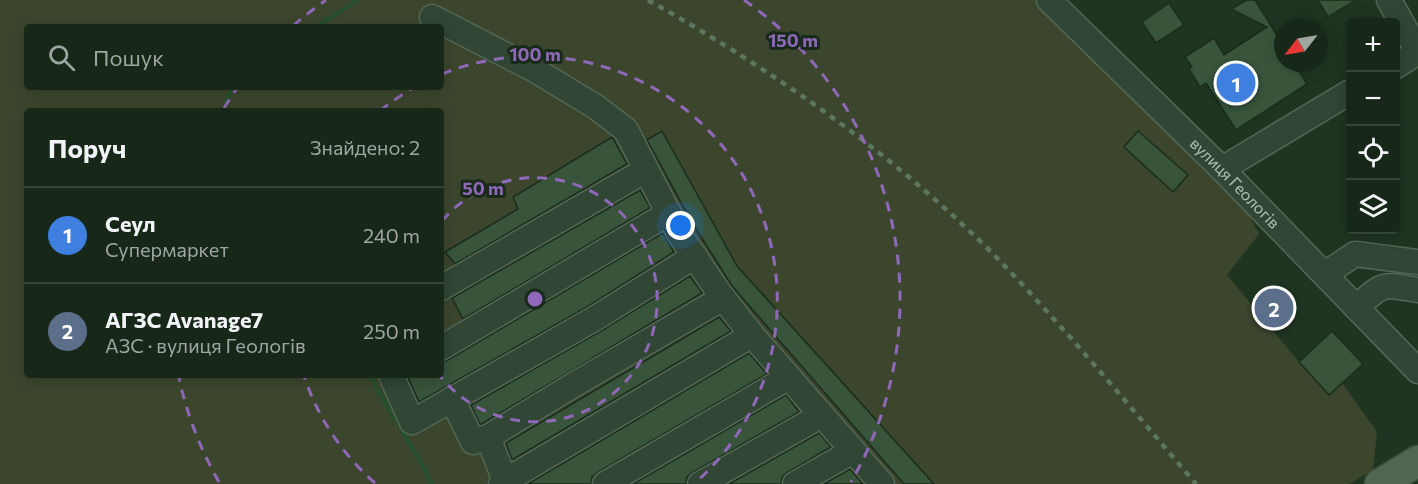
<!DOCTYPE html>
<html lang="uk">
<head>
<meta charset="utf-8">
<style>
  :root { --surface:#172819; --page:#243426; --text:#f1f3f6; --muted:#9ea6a2; --line:#364438; --accent:#0b8043 }
  body { margin:0; font-family:Commissioner,sans-serif; background:var(--page); color:var(--text) }
  .controls { position:absolute; right:18px; top:18px; display:grid; overflow:hidden; border-radius:6px; box-shadow:0 3px 15px #0003 }
  .controls button { width:54px; height:54px; display:grid; place-items:center; padding:0; border:0; border-bottom:2px solid var(--line); background:var(--surface); color:var(--text); font:30px sans-serif }
  .compass { position:absolute; left:1274px; top:18px; width:54px; height:54px; border-radius:50%; background:var(--surface); box-shadow:0 3px 15px #0003; rotate:239deg }
  .you { position:absolute; left:681px; top:226px; width:21px; height:21px; margin:-15px; border:4px solid #fff; border-radius:50%; background:#1a73e8; box-shadow:0 0 0 9px #1a73e833 }
  .badge { display:grid; place-items:center; width:39px; height:39px; border-radius:50%; background:var(--accent); color:#fff; font-size:20px; font-weight:700 }
  .pin { position:absolute; translate:-50% -50%; border:3px solid #fff; box-shadow:0 2px 6px #0006 }
  .list { margin:0; padding:0; list-style:none }
  h2 { display:flex; justify-content:space-between; align-items:center; height:78px; margin:0; padding:0 24px; font-size:26px }
  h2 small { font-size:20px; font-weight:400; color:var(--muted) }
  .list li { display:grid; grid-template-columns:39px 1fr auto; gap:18px; align-items:center; box-sizing:border-box; height:96px; padding:0 24px; border-top:2px solid var(--line) }
  .list b { display:block; font-size:22px; white-space:nowrap }
  .list p { margin:0; font-size:20px; white-space:nowrap; color:var(--muted) }
  .list em { font-size:20px; font-style:normal; color:var(--muted) }
  .icon { flex:none; width:33px; height:33px; fill:none; stroke:currentColor; stroke-width:2; stroke-linecap:round; stroke-linejoin:round }
  .map { position:relative; flex:none; width:1418px; height:484px; overflow:hidden }
  .search { position:absolute; background:var(--surface); box-shadow:0 3px 15px #0003; left:24px; top:24px; width:420px; height:66px; display:flex; align-items:center; gap:15px; box-sizing:border-box; padding:0 21px; border-radius:6px; color:var(--muted); font-size:22px }
  .panel { position:absolute; background:var(--surface); box-shadow:0 3px 15px #0003; left:24px; top:108px; width:420px; height:270px; border-radius:6px }
  .map>svg:first-child { display:block }
  .green { fill:#3c462d; fill-rule:evenodd }
  .lines { fill:none; stroke-linecap:round; stroke-linejoin:round }
  .stream { stroke:#284f2d; stroke-width:4.5 }
  .building { fill:#38543b; stroke:#1a2c1c; stroke-width:1.5 }
  .minor-casing { stroke:#536755; stroke-width:27 }
  .major-casing { stroke:#3c503e; stroke-width:33 }
  .minor { stroke:#324635; stroke-width:24 }
  .major { stroke:#506653; stroke-width:30 }
  .rail { stroke:#5d7660; stroke-width:4.5; stroke-dasharray:6 6; stroke-linecap:butt }
  .ring { fill:none; stroke:#8f68b9; stroke-width:3; stroke-dasharray:10 8 }
  .labels { text-anchor:middle; stroke-width:6; stroke-linejoin:round; paint-order:stroke }
  .street-label { font-size:16px; fill:#acc3b0; stroke:#182a1a }
  .centre { fill:#8f68b9; stroke:#182a1a; stroke-width:3 }
  .ring-label { font-size:18px; text-anchor:middle; font-weight:bold; fill:#8f68b9; stroke:#182a1a; stroke-width:6; stroke-linejoin:round; paint-order:stroke }
</style>
</head>
<body>
<div class="map">
<svg width="1418" height="484" viewBox="0 0 1418 484">
  <rect width="100%" height="100%" fill="#1f3521"/>
  <path class="green" d="M 0,0 L 1040,0 L 1239,197 L 1259,234 L 1227,275 L 1299,362 L 1329,395 L 1342,383 L 1377,432 L 1373,470 L 1349,484 L 0,484 ZM 27,27 L 441,27 L 441,87 L 27,87 ZM 27,111 L 441,111 L 441,375 L 27,375 Z"/>
  <g class="lines">
    <g class="stream">
      <path d="M 316,27 L 358,0"/>
      <path d="M 226,111 L 227,98 L 233,87"/>
      <path d="M 369,375 L 423,466 L 432,484"/>
    </g>
  </g>
  <g class="building">
    <path d="M 1247,0 L 1255,0 L 1283,45 L 1283,63 L 1294,63 L 1307,84 L 1236,130 L 1206,83 L 1200,87 L 1189,69 L 1192,67 L 1185,57 L 1214,38 L 1224,55 L 1267,27 L 1231,9 Z"/>
    <path d="M 1318,0 L 1356,0 L 1328,17 Z"/>
    <path d="M 1169,3 L 1184,25 L 1156,43 L 1142,22 Z"/>
    <path d="M 662,131 L 737,266 L 934,484 L 904,484 L 732,286 L 693,224 L 647,140 Z"/>
    <path d="M 1138,131 L 1188,175 L 1173,192 L 1124,147 Z"/>
    <path d="M 612,137 L 627,164 L 455,264 L 445,252 L 518,209 L 513,197 Z"/>
    <path d="M 640,190 L 650,208 L 463,319 L 452,298 Z"/>
    <path d="M 663,233 L 674,252 L 587,307 L 419,402 L 407,375 L 441,375 L 441,362 L 448,360 Z"/>
    <path d="M 690,276 L 702,293 L 480,425 L 471,405 L 601,331 Z"/>
    <path d="M 719,317 L 731,331 L 512,460 L 506,443 Z"/>
    <path d="M 1332,331 L 1363,364 L 1329,395 L 1299,362 Z"/>
    <path d="M 749,353 L 767,374 L 598,472 L 592,477 L 591,484 L 528,484 Z"/>
    <path d="M 786,395 L 799,412 L 693,472 L 687,477 L 686,484 L 633,484 Z"/>
    <path d="M 819,433 L 831,447 L 788,472 L 782,477 L 781,484 L 729,484 Z"/>
    <path d="M 850,469 L 863,484 L 824,484 Z"/>
  </g>
  <g class="lines">
    <g class="minor-casing">
      <g id="minor">
        <path id="s1" d="M 1049,0 L 1222,169 L 1418,371"/>
        <path d="M 1389,0 L 1418,52"/>
        <path d="M 432,17 L 535,70 L 596,107 L 626,130 L 678,232 L 720,294 L 752,335 L 882,484"/>
        <path d="M 1396,66 L 1418,52"/>
        <path d="M 1222,169 L 1350,92"/>
        <path d="M 1325,274 L 1355,254 L 1418,262"/>
        <path d="M 441,288 L 646,170"/>
        <path d="M 1356,307 C 1386,282 1380,284 1418,290"/>
        <path d="M 441,348 L 669,213"/>
        <path d="M 391,375 L 412,422 L 594,319 L 695,256"/>
        <path d="M 452,399 L 473,442 L 488,437 L 505,481 L 501,484"/>
        <path d="M 488,437 L 575,384 L 723,298"/>
        <path d="M 505,481 L 752,335"/>
        <path d="M 605,484 L 789,377"/>
        <path d="M 700,484 L 822,415"/>
        <path d="M 795,484 L 853,451"/>
      </g>
    </g>
    <g class="major-casing">
      <path id="major" d="M 1380,484 L 1418,461"/>
    </g>
    <use href="#minor" class="minor"/>
    <use href="#major" class="major"/>
    <path class="rail" d="M 648,0 C 776,72 898,157 1001,262 C 1069,333 1132,409 1196,484"/>
  </g>
  <g class="ring">
    <path d="M442 221A122 122 0 1 1 440 376"/>
    <path d="M375 483A244 244 0 0 1 304 376M380 111A244 244 0 0 1 413 88M442 74A244 244 0 0 1 695 483"/>
    <path d="M219 482A365 365 0 0 1 179 378M224 108A365 365 0 0 1 238 87M293 26A365 365 0 0 1 326 0M744 0A365 365 0 0 1 851 482"/>
  </g>
  <g class="labels">
    <g class="street-label">
      <text dy="6" stroke="none"><textPath href="#s1" startOffset="261">вулиця Геологів</textPath></text>
    </g>
  </g>
  <circle cx="535" cy="299" r="9" class="centre"/>
  <g class="ring-label">
    <text x="793" y="47">150 m</text>
    <text x="535" y="61">100 m</text>
    <text x="483" y="195">50 m</text>
  </g>
</svg>
<div class="controls">
<button>+</button>
<button>−</button>
<button><svg class="icon" aria-label="locate" viewBox="0 0 24 24"><circle cx="12" cy="12" r="6"/><path d="M12 2v4M12 18v4M2 12h4M18 12h4"/></svg></button>
<button><svg class="icon" aria-label="layers" viewBox="0 0 24 24"><path d="M12 4l9 5-9 5-9-5zM3 14l9 5 9-5"/></svg></button>
</div>
<svg class="compass" viewBox="-18 -18 36 36"><path d="M0-13l5 13h-10z" fill="#e53935"/><path d="M0 13l5-13h-10z" fill="#9ea6a2"/></svg>
<div class="you"></div>
<div class="pin badge" style="left:1236px;top:83px;background:#3f7fe0">1</div>
<div class="pin badge" style="left:1274px;top:308px;background:#5c6f8a">2</div>
<div class="search"><svg class="icon" aria-label="search" viewBox="0 0 24 24"><circle cx="10" cy="10" r="6"/><path d="M15 15l6 6"/></svg>Пошук</div>
<section class="panel">
<h2>Поруч<small>Знайдено: 2</small></h2>
<ul class="list">
<li><span class="badge" style="background:#3f7fe0">1</span><div><b>Сеул</b><p>Супермаркет</p></div><em>240 m</em></li>
<li><span class="badge" style="background:#5c6f8a">2</span><div><b>АГЗС Avanage7</b><p>АЗС · вулиця Геологів</p></div><em>250 m</em></li>
</ul>
</section>
</div>
</body>
</html>
